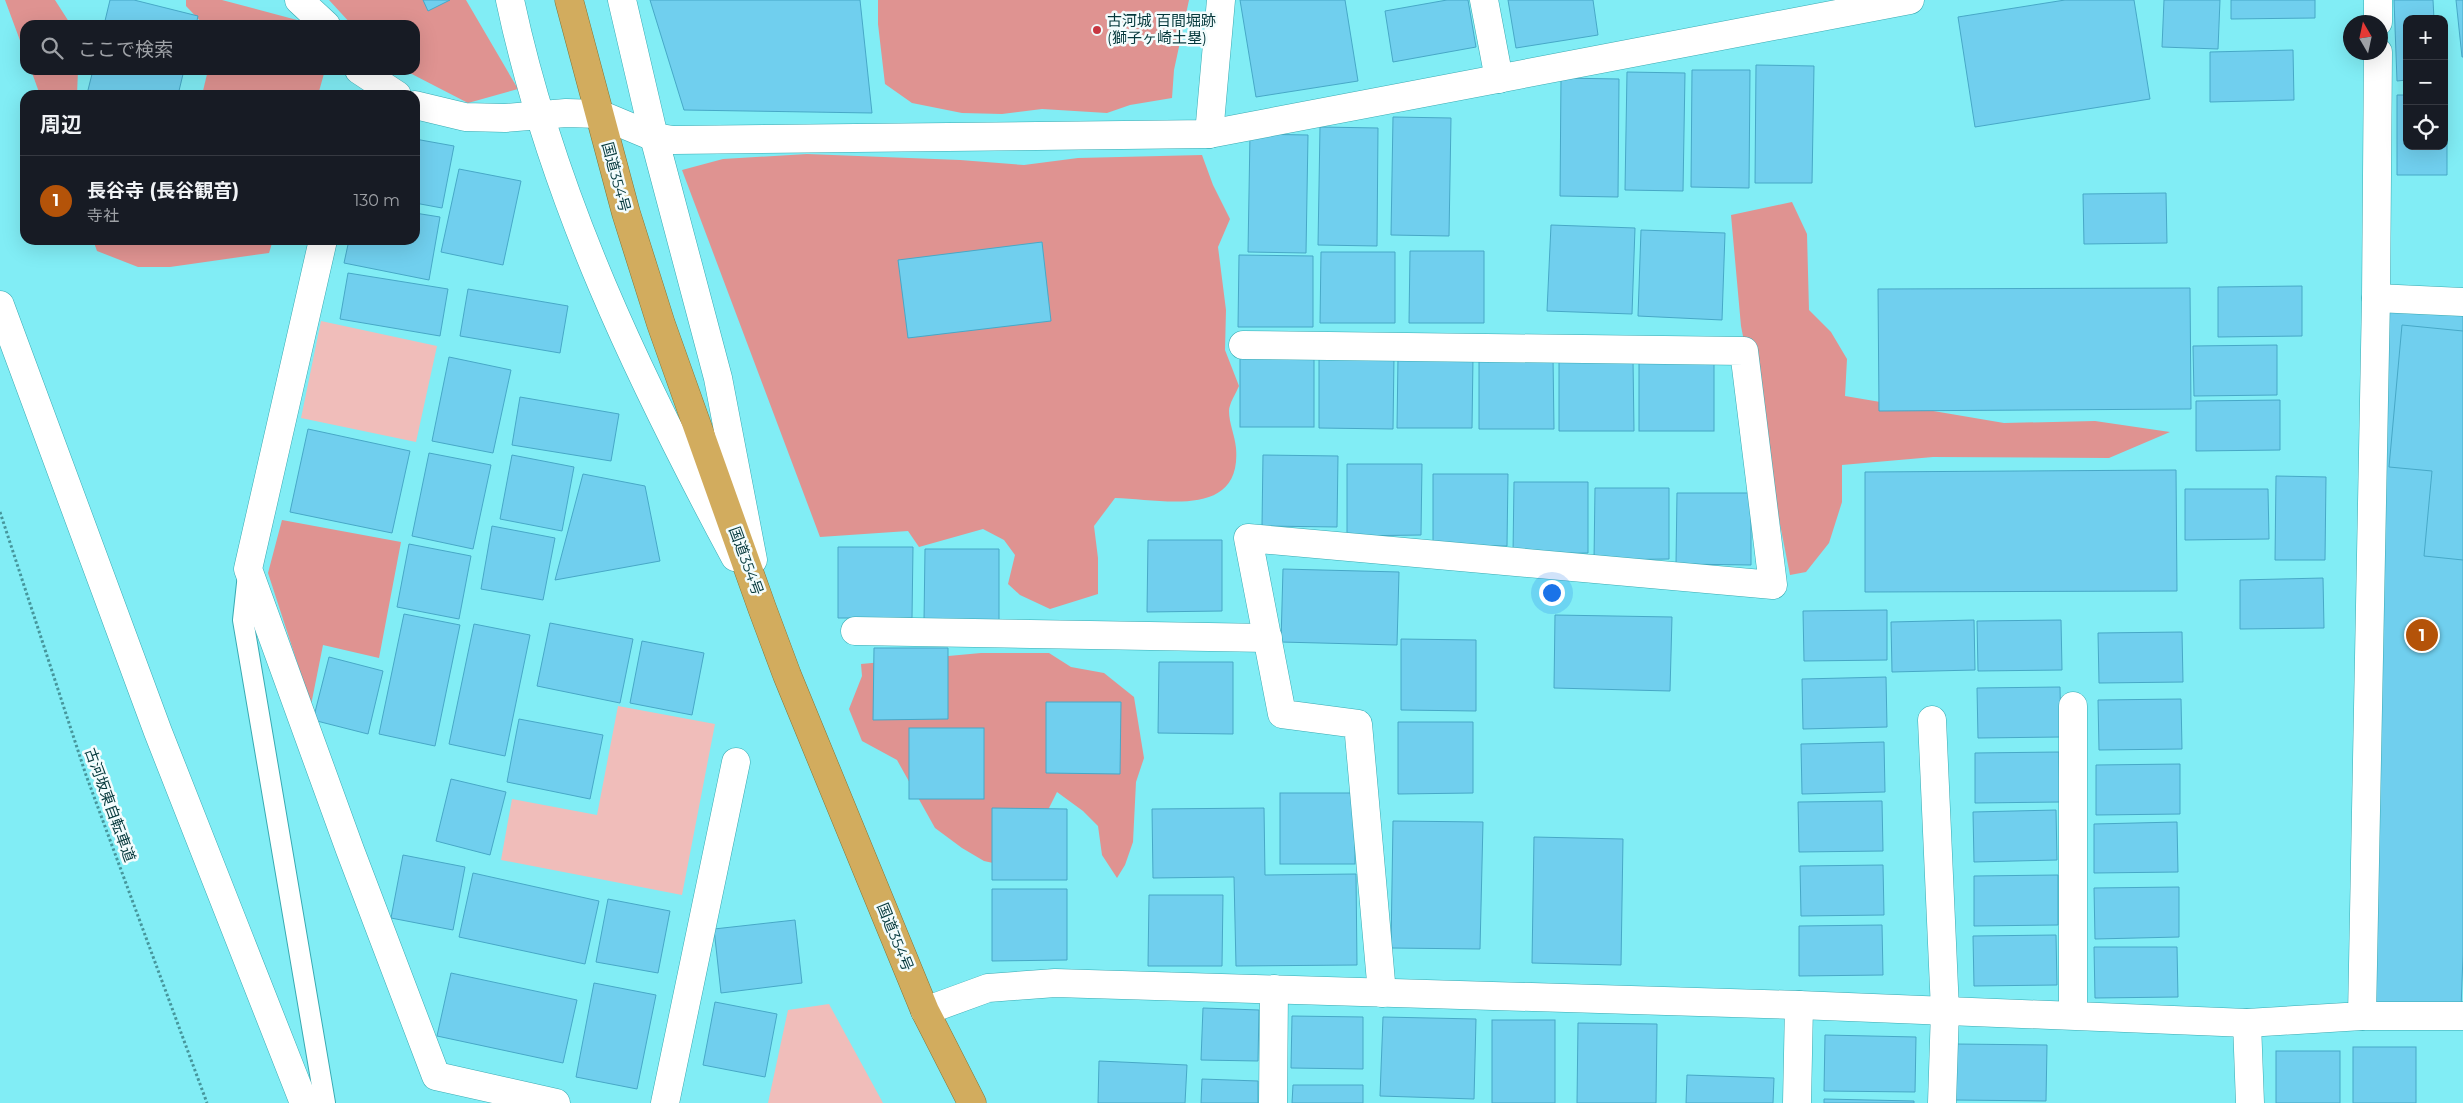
<!DOCTYPE html>
<html lang="ja">
<head>
<meta charset="utf-8">
<style>
  :root { --surface:#171b24; --page:#242831; --text:#f1f3f6; --muted:#9ea1a6; --line:#363941; --accent:#b45309 }
  body { margin:0; font-family:Montserrat,"Noto Sans JP",sans-serif; background:var(--page); color:var(--text) }
  .controls { position:absolute; right:15px; top:15px; display:grid; overflow:hidden; border-radius:10px; box-shadow:0 5px 20px #0002 }
  .controls button { width:45px; height:45px; display:grid; place-items:center; padding:0; border:0; border-bottom:1px solid var(--line); background:var(--surface); color:var(--text); font:25px sans-serif }
  .compass { position:absolute; left:2343px; top:15px; width:45px; height:45px; border-radius:50%; background:var(--surface); box-shadow:0 5px 20px #0002; rotate:351deg }
  .you { position:absolute; left:1551px; top:592px; width:18px; height:18px; margin:-12px; border:4px solid #fff; border-radius:50%; background:#1a73e8; box-shadow:0 0 0 8px #1a73e833 }
  .badge { display:grid; place-items:center; width:32px; height:32px; border-radius:50%; background:var(--accent); color:#fff; font-size:16px; font-weight:700 }
  .pin { position:absolute; translate:-50% -50%; border:2px solid #fff; box-shadow:0 1px 5px #0006 }
  .list { margin:0; padding:0; list-style:none }
  h2 { display:flex; justify-content:space-between; align-items:center; height:65px; margin:0; padding:0 20px; font-size:21px }
  h2 small { font-size:16px; font-weight:400; color:var(--muted) }
  .list li { display:grid; grid-template-columns:32px 1fr auto; gap:15px; align-items:center; box-sizing:border-box; height:90px; padding:0 20px; border-top:1px solid var(--line) }
  .list b { display:block; font-size:19px; white-space:nowrap }
  .list p { margin:0; font-size:16px; white-space:nowrap; color:var(--muted) }
  .list em { font-size:16px; font-style:normal; color:var(--muted) }
  .icon { flex:none; width:28px; height:28px; fill:none; stroke:currentColor; stroke-width:2; stroke-linecap:round; stroke-linejoin:round }
  .map { position:relative; flex:none; width:2463px; height:1103px; overflow:hidden }
  .search { position:absolute; background:var(--surface); box-shadow:0 5px 20px #0002; left:20px; top:20px; width:400px; height:55px; display:flex; align-items:center; gap:12px; box-sizing:border-box; padding:0 18px; border-radius:15px; color:var(--muted); font-size:19px }
  .panel { position:absolute; background:var(--surface); box-shadow:0 5px 20px #0002; left:20px; top:90px; width:400px; height:155px; border-radius:15px }
  .map>svg:first-child { display:block }
  .green { fill:#f0bdba }
  .forest { fill:#df9391 }
  .building { fill:#70cfee; stroke:#47a8c7 }
  .lines { fill:none; stroke-linecap:round; stroke-linejoin:round }
  .service-casing { stroke:#38aab2; stroke-width:22 }
  .minor-casing { stroke:#38aab2; stroke-width:29 }
  .tertiary-casing { stroke:#38aab2; stroke-width:29 }
  .trunk-casing { stroke:#837638; stroke-width:29 }
  .path { stroke:#46969c; stroke-width:3; stroke-dasharray:2.5 2.5; stroke-linecap:butt }
  .service { stroke:#fff; stroke-width:20 }
  .minor { stroke:#fff; stroke-width:28 }
  .tertiary { stroke:#fff; stroke-width:28 }
  .trunk { stroke:#d2ac5e; stroke-width:28 }
  .poi-dot { fill:#c73741; stroke:#f3fcfd; stroke-width:2 }
  .labels { text-anchor:middle; stroke-width:5; stroke-linejoin:round; paint-order:stroke }
  .poi-label { font-size:15px; fill:#06393c; stroke:#f3fcfd; text-anchor:start }
  .street-label { font-size:15px; fill:#06393c; stroke:#f3fcfd }
</style>
</head>
<body>
<div class="map">
<svg width="2463" height="1103" viewBox="0 0 2463 1103">
  <rect width="100%" height="100%" fill="#81edf5"/>
  <g class="green">
    <path d="M 321,321 L 437,346 L 416,442 L 301,418 Z"/>
    <path d="M 618,706 L 715,724 L 682,895 L 501,860 L 512,799 L 597,815 Z"/>
    <path d="M 829,1004 L 883,1103 L 768,1103 L 788,1010 Z"/>
  </g>
  <g class="forest">
    <path d="M 5,0 L 55,0 L 71,25 L 25,25 L 25,54 Z"/>
    <path d="M 186,0 L 222,0 L 297,20 L 301,25 L 204,25 L 186,6 Z"/>
    <path d="M 329,0 L 466,0 L 518,89 L 468,103 L 404,70 L 415,70 L 415,25 L 352,25 Z"/>
    <path d="M 878,0 L 1189,0 L 1174,70 L 1172,98 L 1130,105 L 1107,113 L 1042,109 L 1002,114 L 962,113 L 912,103 L 885,84 L 878,24 Z"/>
    <path d="M 31,70 L 78,70 L 77,95 L 40,95 Z"/>
    <path d="M 208,70 L 325,70 L 318,95 L 202,95 Z"/>
    <path d="M 807,154 L 960,160 L 1024,165 L 1078,158 L 1202,155 L 1213,185 L 1230,219 L 1218,247 L 1226,310 L 1225,350 L 1239,386 C 1236,393 1229,404 1229,411 C 1229,423 1235,436 1236,448 C 1242,520 1161,499 1115,498 L 1094,526 L 1098,558 L 1098,594 L 1050,609 L 1020,595 L 1008,584 L 1015,555 L 1004,540 L 983,529 L 919,547 L 908,531 L 820,537 L 682,170 L 723,159 Z"/>
    <path d="M 1792,202 L 1807,234 L 1809,310 L 1831,332 L 1847,359 L 1845,396 L 2004,423 L 2095,421 L 2170,432 L 2109,458 L 1933,457 L 1842,465 L 1842,502 L 1829,543 L 1806,572 L 1790,575 L 1741,326 L 1731,215 Z"/>
    <path d="M 93,240 L 273,240 L 269,253 L 170,267 L 138,267 L 97,251 Z"/>
    <path d="M 282,520 L 401,542 L 379,658 L 323,645 L 311,705 L 268,573 Z"/>
    <path d="M 981,653 L 1049,653 L 1071,667 L 1104,673 L 1134,697 L 1144,758 L 1136,782 L 1133,842 L 1125,865 L 1117,878 L 1102,855 L 1098,826 L 1083,811 L 1057,792 L 1042,822 L 1034,872 L 984,861 L 962,848 L 935,828 L 897,760 L 862,741 L 849,709 L 862,676 L 861,664 Z"/>
  </g>
  <g class="building">
    <path d="M 110,0 L 134,0 L 198,16 L 196,25 L 104,25 Z"/>
    <path d="M 423,0 L 450,0 L 428,11 Z"/>
    <path d="M 650,0 L 860,0 L 872,113 L 684,110 Z"/>
    <path d="M 1240,0 L 1345,0 L 1358,81 L 1256,97 Z"/>
    <path d="M 1447,0 L 1468,0 L 1476,47 L 1393,62 L 1385,11 Z"/>
    <path d="M 1508,0 L 1593,0 L 1598,35 L 1516,48 Z"/>
    <path d="M 2065,0 L 2134,0 L 2150,99 L 1975,127 L 1958,17 Z"/>
    <path d="M 2164,0 L 2220,0 L 2218,49 L 2162,47 Z"/>
    <path d="M 2231,0 L 2315,0 L 2315,18 L 2231,19 Z"/>
    <path d="M 2394,0 L 2433,0 L 2434,19 L 2407,19 L 2407,80 L 2397,81 Z"/>
    <path d="M 2456,0 L 2463,0 L 2463,57 L 2462,57 Z"/>
    <path d="M 2293,50 L 2294,100 L 2210,102 L 2210,52 Z"/>
    <path d="M 1756,65 L 1814,66 L 1812,183 L 1755,183 Z"/>
    <path d="M 93,70 L 184,70 L 178,95 L 89,95 L 87,94 Z"/>
    <path d="M 1692,70 L 1750,70 L 1749,188 L 1691,187 Z"/>
    <path d="M 1627,72 L 1685,73 L 1683,191 L 1625,190 Z"/>
    <path d="M 1561,78 L 1619,79 L 1618,197 L 1560,196 Z"/>
    <path d="M 2397,95 L 2407,95 L 2407,146 L 2444,146 L 2444,95 L 2447,95 L 2447,175 L 2397,175 Z"/>
    <path d="M 1393,117 L 1451,118 L 1449,236 L 1391,235 Z"/>
    <path d="M 1320,127 L 1378,128 L 1377,246 L 1318,245 Z"/>
    <path d="M 1250,134 L 1308,135 L 1306,253 L 1248,252 Z"/>
    <path d="M 415,139 L 454,146 L 442,208 L 415,203 Z"/>
    <path d="M 459,169 L 521,181 L 503,265 L 441,252 Z"/>
    <path d="M 2166,193 L 2167,243 L 2084,244 L 2083,194 Z"/>
    <path d="M 415,213 L 440,217 L 429,280 L 344,263 L 349,240 L 415,240 Z"/>
    <path d="M 1551,225 L 1635,228 L 1632,314 L 1547,311 Z"/>
    <path d="M 1641,230 L 1725,233 L 1722,320 L 1638,316 Z"/>
    <path d="M 1042,242 L 1051,321 L 908,338 L 898,260 Z"/>
    <path d="M 1410,251 L 1484,251 L 1484,323 L 1409,323 Z"/>
    <path d="M 1321,252 L 1395,252 L 1395,323 L 1320,323 Z"/>
    <path d="M 1239,255 L 1313,256 L 1313,327 L 1238,327 Z"/>
    <path d="M 348,273 L 448,289 L 440,336 L 340,319 Z"/>
    <path d="M 2302,286 L 2302,336 L 2218,337 L 2218,287 Z"/>
    <path d="M 2190,288 L 2191,409 L 1879,411 L 1878,289 Z"/>
    <path d="M 468,289 L 568,306 L 560,353 L 460,336 Z"/>
    <path d="M 2388,310 L 2463,315 L 2463,955 L 2461,1009 L 2374,1005 Z"/>
    <path d="M 2402,325 L 2463,331 L 2463,560 L 2424,556 L 2432,471 L 2389,467 Z"/>
    <path d="M 2277,345 L 2277,395 L 2194,396 L 2193,346 Z"/>
    <rect x="1240" y="356" width="74" height="71"/>
    <path d="M 449,357 L 511,370 L 493,453 L 432,441 Z"/>
    <path d="M 1319,357 L 1394,357 L 1393,429 L 1319,428 Z"/>
    <path d="M 1398,357 L 1473,357 L 1472,428 L 1397,428 Z"/>
    <path d="M 1553,357 L 1554,429 L 1479,429 L 1479,358 Z"/>
    <path d="M 1559,359 L 1633,360 L 1634,431 L 1559,431 Z"/>
    <rect x="1639" y="360" width="75" height="71"/>
    <path d="M 520,397 L 619,414 L 611,461 L 512,445 Z"/>
    <path d="M 2280,400 L 2280,450 L 2196,451 L 2196,401 Z"/>
    <path d="M 308,429 L 410,451 L 392,533 L 290,512 Z"/>
    <path d="M 429,453 L 491,465 L 473,549 L 412,536 Z"/>
    <path d="M 512,455 L 574,467 L 562,531 L 500,519 Z"/>
    <path d="M 1263,455 L 1338,456 L 1337,527 L 1262,526 Z"/>
    <path d="M 1347,464 L 1422,464 L 1421,535 L 1347,536 Z"/>
    <path d="M 2176,470 L 2177,591 L 1865,592 L 1865,472 Z"/>
    <path d="M 583,474 L 645,486 L 660,561 L 555,580 Z"/>
    <path d="M 1433,474 L 1508,474 L 1507,546 L 1433,545 Z"/>
    <path d="M 2276,476 L 2326,477 L 2325,560 L 2275,560 Z"/>
    <path d="M 1514,482 L 1588,482 L 1588,553 L 1513,554 Z"/>
    <path d="M 1595,488 L 1669,488 L 1669,559 L 1594,560 Z"/>
    <path d="M 2185,489 L 2268,489 L 2269,539 L 2185,540 Z"/>
    <path d="M 1677,493 L 1751,493 L 1751,565 L 1676,564 Z"/>
    <path d="M 492,526 L 555,538 L 543,600 L 481,589 Z"/>
    <path d="M 1148,540 L 1222,540 L 1222,611 L 1147,612 Z"/>
    <path d="M 409,544 L 471,556 L 459,619 L 397,607 Z"/>
    <path d="M 838,547 L 913,547 L 912,618 L 838,618 Z"/>
    <path d="M 925,549 L 999,549 L 999,620 L 924,621 Z"/>
    <path d="M 1283,569 L 1399,572 L 1397,645 L 1281,642 Z"/>
    <path d="M 2323,578 L 2324,628 L 2240,629 L 2240,580 Z"/>
    <path d="M 1887,610 L 1887,660 L 1804,661 L 1803,611 Z"/>
    <path d="M 404,614 L 460,625 L 435,746 L 379,734 Z"/>
    <path d="M 1555,615 L 1672,617 L 1670,691 L 1554,688 Z"/>
    <path d="M 1974,620 L 1975,670 L 1892,672 L 1891,622 Z"/>
    <path d="M 2061,620 L 2062,670 L 1978,671 L 1977,621 Z"/>
    <path d="M 550,623 L 633,639 L 620,703 L 537,686 Z"/>
    <path d="M 474,624 L 530,635 L 505,756 L 449,744 Z"/>
    <path d="M 2182,632 L 2183,682 L 2099,683 L 2098,633 Z"/>
    <path d="M 1401,639 L 1476,640 L 1476,711 L 1401,710 Z"/>
    <path d="M 642,641 L 704,653 L 692,715 L 630,703 Z"/>
    <path d="M 874,648 L 948,648 L 948,719 L 873,720 Z"/>
    <path d="M 329,657 L 383,671 L 368,734 L 313,720 Z"/>
    <path d="M 1159,662 L 1233,662 L 1233,734 L 1158,733 Z"/>
    <path d="M 1886,677 L 1887,727 L 1803,729 L 1802,679 Z"/>
    <path d="M 2060,687 L 2061,737 L 1978,738 L 1977,688 Z"/>
    <path d="M 2181,699 L 2182,749 L 2099,750 L 2098,700 Z"/>
    <path d="M 1046,702 L 1121,702 L 1120,774 L 1046,773 Z"/>
    <path d="M 519,719 L 603,735 L 590,799 L 507,782 Z"/>
    <path d="M 1398,722 L 1473,722 L 1473,793 L 1398,794 Z"/>
    <rect x="909" y="728" width="75" height="71"/>
    <path d="M 1884,742 L 1885,792 L 1802,794 L 1801,744 Z"/>
    <path d="M 2059,752 L 2060,802 L 1975,803 L 1975,753 Z"/>
    <path d="M 2180,764 L 2180,814 L 2096,815 L 2096,765 Z"/>
    <path d="M 451,779 L 506,792 L 490,855 L 436,841 Z"/>
    <rect x="1280" y="793" width="75" height="71"/>
    <path d="M 1882,801 L 1883,851 L 1799,852 L 1798,802 Z"/>
    <path d="M 992,808 L 1067,809 L 1067,880 L 992,880 Z"/>
    <path d="M 1264,808 L 1265,875 L 1356,874 L 1357,965 L 1236,966 L 1234,877 L 1153,878 L 1152,809 Z"/>
    <path d="M 2056,810 L 2057,860 L 1974,862 L 1973,812 Z"/>
    <path d="M 1393,821 L 1483,822 L 1480,949 L 1391,948 Z"/>
    <path d="M 2177,822 L 2178,872 L 2094,873 L 2094,824 Z"/>
    <path d="M 1534,837 L 1623,839 L 1621,965 L 1532,963 Z"/>
    <path d="M 403,855 L 465,867 L 453,930 L 391,918 Z"/>
    <path d="M 1883,865 L 1884,915 L 1801,916 L 1800,866 Z"/>
    <path d="M 473,873 L 599,901 L 585,964 L 459,937 Z"/>
    <path d="M 2058,875 L 2058,925 L 1974,926 L 1974,876 Z"/>
    <path d="M 2179,887 L 2179,937 L 2095,939 L 2094,888 Z"/>
    <path d="M 992,889 L 1067,889 L 1067,960 L 992,961 Z"/>
    <path d="M 1149,895 L 1223,895 L 1222,966 L 1148,966 Z"/>
    <path d="M 608,899 L 670,911 L 658,973 L 596,962 Z"/>
    <path d="M 795,920 L 802,983 L 721,993 L 714,929 Z"/>
    <path d="M 1882,925 L 1883,975 L 1799,976 L 1799,926 Z"/>
    <path d="M 2056,935 L 2057,985 L 1974,986 L 1973,936 Z"/>
    <path d="M 2094,947 L 2177,947 L 2178,997 L 2095,998 Z"/>
    <path d="M 451,973 L 577,1000 L 563,1063 L 437,1036 Z"/>
    <path d="M 594,983 L 656,995 L 637,1089 L 576,1077 Z"/>
    <path d="M 715,1002 L 777,1014 L 765,1077 L 703,1065 Z"/>
    <path d="M 1203,1008 L 1259,1010 L 1258,1061 L 1201,1060 Z"/>
    <path d="M 1292,1016 L 1363,1017 L 1363,1069 L 1291,1068 Z"/>
    <path d="M 1383,1017 L 1476,1019 L 1474,1099 L 1380,1096 Z"/>
    <rect x="1492" y="1020" width="63" height="83"/>
    <path d="M 1578,1023 L 1657,1024 L 1656,1103 L 1577,1103 Z"/>
    <path d="M 1825,1035 L 1916,1037 L 1915,1092 L 1824,1091 Z"/>
    <path d="M 1956,1044 L 2047,1045 L 2046,1101 L 1955,1100 Z"/>
    <rect x="2353" y="1047" width="63" height="56"/>
    <rect x="2276" y="1051" width="64" height="52"/>
    <path d="M 1099,1061 L 1187,1065 L 1185,1103 L 1098,1103 Z"/>
    <path d="M 1687,1075 L 1774,1078 L 1773,1103 L 1686,1103 Z"/>
    <path d="M 1202,1079 L 1258,1081 L 1258,1103 L 1201,1103 Z"/>
    <path d="M 1293,1085 L 1363,1085 L 1363,1103 L 1292,1103 Z"/>
    <path d="M 1824,1099 L 1914,1101 L 1914,1103 L 1824,1103 Z"/>
  </g>
  <g class="lines">
    <g class="service-casing">
      <path id="service" d="M 248,574 L 243,620 L 325,1103"/>
    </g>
    <g class="minor-casing">
      <g id="minor">
        <path d="M 299,0 L 326,25"/>
        <path d="M 510,0 C 552,198 640,380 735,557"/>
        <path d="M 622,0 L 654,137 L 718,378 L 753,560"/>
        <path d="M 1484,0 L 1499,79"/>
        <path d="M 359,70 L 397,95"/>
        <path d="M 415,105 L 465,117 L 505,118 L 566,113 L 599,114 L 654,137 L 673,140 L 1209,134 L 1910,0"/>
        <path d="M 1209,134 L 1221,0"/>
        <path d="M 323,240 L 248,569 L 350,850 L 436,1076 L 556,1103"/>
        <path d="M 2376,298 L 2463,302"/>
        <path d="M 0,305 L 158,732 L 304,1103"/>
        <path d="M 1243,345 L 1744,351 L 1773,585 L 1248,538 L 1282,714 L 1358,724 L 1382,993"/>
        <path d="M 855,631 L 1268,638"/>
        <path d="M 2073,706 L 2073,1015"/>
        <path d="M 1932,720 L 1945,1010 L 1942,1103"/>
        <path d="M 2362,1016 L 2463,1016"/>
        <path d="M 665,1103 L 736,762"/>
        <path d="M 1273,1103 L 1274,989"/>
        <path d="M 1797,1103 L 1799,1005"/>
      </g>
    </g>
    <g class="tertiary-casing">
      <g id="tertiary">
        <path d="M 2378,22 L 2378,0"/>
        <path d="M 925,1011 L 988,988 L 1055,983 L 1799,1005 L 2247,1023 L 2362,1016 L 2376,298 L 2378,52"/>
        <path d="M 2247,1023 L 2250,1103"/>
      </g>
    </g>
    <g class="trunk-casing">
      <path id="trunk" d="M 569,0 L 626,213 L 661,324 L 762,608 L 787,675 L 925,1011 L 972,1103"/>
    </g>
    <path class="path" d="M 0,512 L 86,775 L 207,1103"/>
    <use href="#service" class="service"/>
    <use href="#minor" class="minor"/>
    <use href="#tertiary" class="tertiary"/>
    <use href="#trunk" class="trunk"/>
  </g>
  <circle class="poi-dot" cx="1097" cy="30" r="5"/>
  <g class="labels">
    <g class="poi-label">
      <text x="1107" y="26">古河城 百間堀跡<tspan x="1107" dy="17">(獅子ヶ崎土塁)</tspan></text>
    </g>
    <g class="street-label">
      <text transform="translate(616 177) rotate(75)" y="5">国道354号</text>
      <text transform="translate(746 561) rotate(70)" y="5">国道354号</text>
      <text transform="translate(110 805) rotate(70)" y="5">古河坂東自転車道</text>
      <text transform="translate(895 937) rotate(68)" y="5">国道354号</text>
    </g>
  </g>
</svg>
<div class="controls">
<button>+</button>
<button>−</button>
<button><svg class="icon" aria-label="locate" viewBox="0 0 24 24"><circle cx="12" cy="12" r="6"/><path d="M12 2v4M12 18v4M2 12h4M18 12h4"/></svg></button>
</div>
<svg class="compass" viewBox="-18 -18 36 36"><path d="M0-13l5 13h-10z" fill="#e53935"/><path d="M0 13l5-13h-10z" fill="#9ea1a6"/></svg>
<div class="you"></div>
<div class="pin badge" style="left:2422px;top:635px">1</div>
<div class="search"><svg class="icon" aria-label="search" viewBox="0 0 24 24"><circle cx="10" cy="10" r="6"/><path d="M15 15l6 6"/></svg>ここで検索</div>
<section class="panel">
<h2>周辺<small></small></h2>
<ul class="list">
<li><span class="badge">1</span><div><b>長谷寺 (長谷観音)</b><p>寺社</p></div><em>130 m</em></li>
</ul>
</section>
</div>
</body>
</html>
